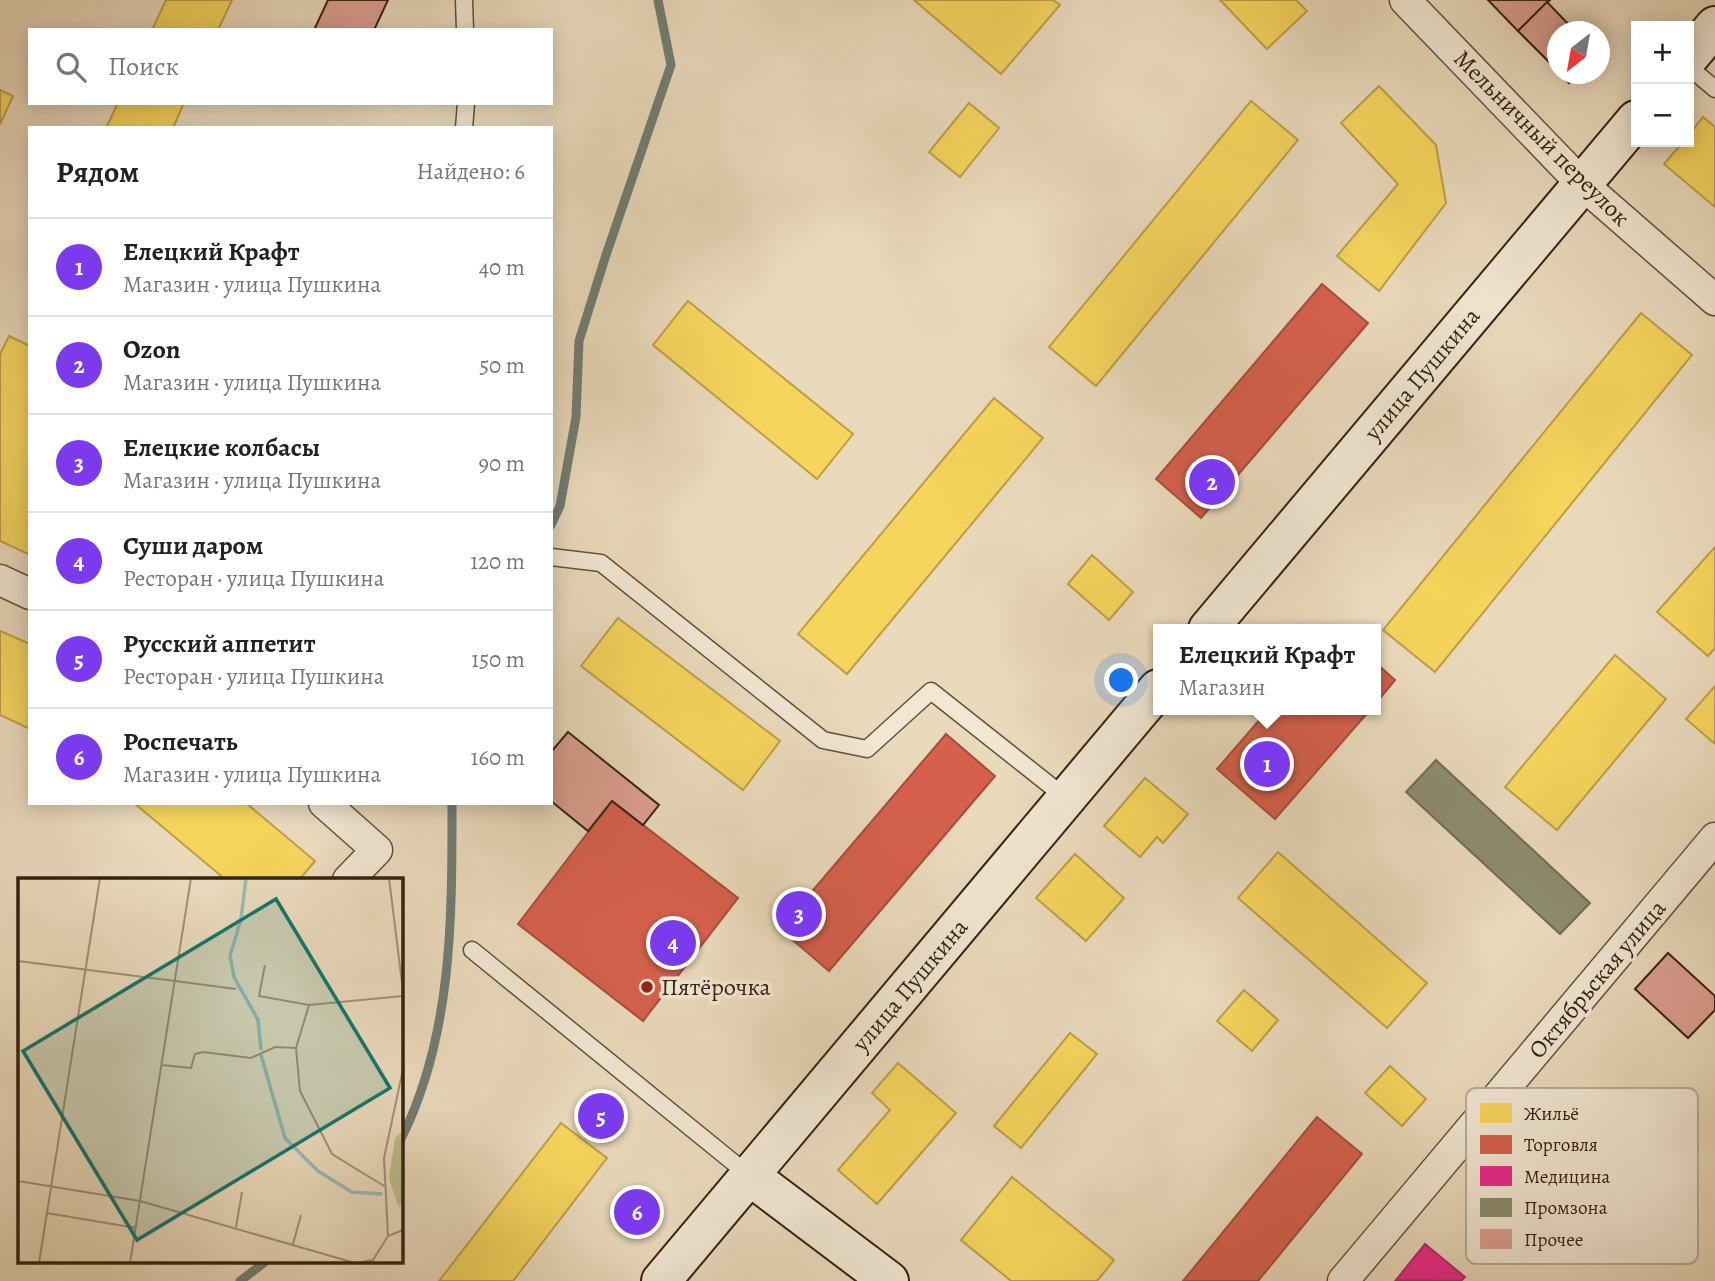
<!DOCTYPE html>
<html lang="ru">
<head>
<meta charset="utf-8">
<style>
  :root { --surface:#fff; --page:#f6f6f6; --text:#222; --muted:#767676; --line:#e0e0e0; --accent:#7c3aed }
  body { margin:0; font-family:Alegreya,serif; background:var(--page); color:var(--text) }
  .controls { position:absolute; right:21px; top:21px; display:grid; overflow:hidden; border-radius:0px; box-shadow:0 4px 18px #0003 }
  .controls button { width:63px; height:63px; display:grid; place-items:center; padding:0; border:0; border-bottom:2px solid var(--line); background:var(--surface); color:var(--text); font:35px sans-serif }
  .compass { position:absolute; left:1547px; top:21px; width:63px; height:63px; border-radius:50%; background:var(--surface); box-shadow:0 4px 18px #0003; rotate:211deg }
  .you { position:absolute; left:1122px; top:681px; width:24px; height:24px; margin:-18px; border:5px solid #fff; border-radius:50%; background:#1a73e8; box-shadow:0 0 0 10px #1a73e833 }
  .badge { display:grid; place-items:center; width:46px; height:46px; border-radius:50%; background:var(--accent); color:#fff; font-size:23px; font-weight:700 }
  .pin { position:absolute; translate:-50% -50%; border:4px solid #fff; box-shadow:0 2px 7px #0006 }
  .popup { position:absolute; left:1153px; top:624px; width:228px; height:91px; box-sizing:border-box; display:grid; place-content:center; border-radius:0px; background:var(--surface); filter:drop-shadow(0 2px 5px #0005); font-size:23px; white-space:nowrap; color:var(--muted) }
  .popup b { font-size:26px; color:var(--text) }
  .popup::after { content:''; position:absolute; left:50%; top:100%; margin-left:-14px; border:14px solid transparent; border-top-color:var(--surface) }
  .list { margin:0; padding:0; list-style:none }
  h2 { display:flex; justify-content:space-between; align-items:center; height:91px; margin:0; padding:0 28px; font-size:30px }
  h2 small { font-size:23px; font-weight:400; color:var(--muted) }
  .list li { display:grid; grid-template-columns:46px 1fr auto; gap:21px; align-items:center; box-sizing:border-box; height:98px; padding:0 28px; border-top:2px solid var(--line) }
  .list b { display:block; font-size:26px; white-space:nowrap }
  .list p { margin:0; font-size:23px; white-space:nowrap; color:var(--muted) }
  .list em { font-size:23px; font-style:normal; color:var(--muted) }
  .icon { flex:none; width:38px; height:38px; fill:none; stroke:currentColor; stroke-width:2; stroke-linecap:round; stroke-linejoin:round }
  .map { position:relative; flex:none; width:1715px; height:1281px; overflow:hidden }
  .search { position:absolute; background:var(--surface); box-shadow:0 4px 18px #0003; left:28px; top:28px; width:525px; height:77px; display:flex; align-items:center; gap:18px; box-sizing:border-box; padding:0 24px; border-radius:0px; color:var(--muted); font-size:26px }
  .panel { position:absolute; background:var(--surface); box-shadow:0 4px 18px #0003; left:28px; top:126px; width:525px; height:679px; border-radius:0px }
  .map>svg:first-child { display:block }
  .homes { fill:#f6d55c; stroke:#bc9f45; stroke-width:2 }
  .shops { fill:#d6604d; stroke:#a64d3a; stroke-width:2 }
  .health { fill:#e7298a; stroke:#b22765; stroke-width:2 }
  .industry { fill:#8c8c6e; stroke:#726c52; stroke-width:2 }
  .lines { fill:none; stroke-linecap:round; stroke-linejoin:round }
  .stream { stroke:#717d74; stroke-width:9 }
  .building { fill:#dd9f92; stroke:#35220f; stroke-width:2 }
  .lane-casing { stroke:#62503a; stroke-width:19 }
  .street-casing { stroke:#62503a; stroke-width:33 }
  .secondary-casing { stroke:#35220f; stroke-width:42 }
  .lane { stroke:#f1e7d3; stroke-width:16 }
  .street { stroke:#f1e7d3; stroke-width:30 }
  .secondary { stroke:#f1e7d3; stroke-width:38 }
  .poi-dot { fill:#8f2418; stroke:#f1e7d3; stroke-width:2.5 }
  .labels { text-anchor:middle; stroke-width:7; stroke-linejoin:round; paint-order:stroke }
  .street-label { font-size:24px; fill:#35220f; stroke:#f1e7d3 }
  .poi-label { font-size:24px; fill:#35220f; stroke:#f1e7d3; text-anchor:start }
  .inset-river { fill:none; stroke:#99bab7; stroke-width:3.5 }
  .inset-road { fill:none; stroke:#a29077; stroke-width:2 }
  .view { fill:#0f766e; fill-opacity:0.15; stroke:#0f766e; stroke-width:3.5 }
  .inset-edge { fill:none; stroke:#35220f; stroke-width:3.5 }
  .key { fill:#f1e7d3; stroke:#b9ac98; stroke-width:2 }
  .key-label { font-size:19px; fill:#35220f }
</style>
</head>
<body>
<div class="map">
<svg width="1715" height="1281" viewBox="0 0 1715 1281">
  <rect width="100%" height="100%" fill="#eadabc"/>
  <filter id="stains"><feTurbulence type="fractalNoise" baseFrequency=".00286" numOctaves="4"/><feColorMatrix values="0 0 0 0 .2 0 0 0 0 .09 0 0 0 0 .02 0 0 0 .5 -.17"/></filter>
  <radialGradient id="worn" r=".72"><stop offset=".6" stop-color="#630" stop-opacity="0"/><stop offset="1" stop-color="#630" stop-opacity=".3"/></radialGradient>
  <g class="homes">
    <path d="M 166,0 L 232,0 L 218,30 L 152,30 Z"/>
    <path d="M 914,0 L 1053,0 L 1060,5 L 1001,74 Z"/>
    <path d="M 1220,0 L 1296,0 L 1307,11 L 1267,49 Z"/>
    <path d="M 1379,86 L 1436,145 L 1446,203 L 1379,291 L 1337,256 L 1398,184 L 1341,123 Z"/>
    <path d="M 0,90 L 13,96 L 0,124 Z"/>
    <path d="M 1251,101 L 1298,140 L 1096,386 L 1049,347 Z"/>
    <path d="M 118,103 L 184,103 L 173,128 L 106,128 Z"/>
    <path d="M 969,103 L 999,128 L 960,177 L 929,152 Z"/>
    <path d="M 1703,117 L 1715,127 L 1715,207 L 1664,164 L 1683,142 L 1689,142 L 1689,135 Z"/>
    <path d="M 688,301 L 853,434 L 817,479 L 653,345 Z"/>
    <path d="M 1641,313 L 1692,355 L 1435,672 L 1383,630 Z"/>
    <path d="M 9,336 L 30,346 L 30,555 L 0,541 L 0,354 Z"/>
    <path d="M 994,398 L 1043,438 L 847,674 L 798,634 Z"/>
    <path d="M 1715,547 L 1715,648 L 1708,656 L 1657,612 Z"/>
    <path d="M 1092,555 L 1133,592 L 1109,620 L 1068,584 Z"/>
    <path d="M 618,618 L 780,741 L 743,790 L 581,666 Z"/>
    <path d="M 0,631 L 30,644 L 30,729 L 0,715 Z"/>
    <path d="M 1615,655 L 1666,699 L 1557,830 L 1505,787 Z"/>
    <path d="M 1715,686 L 1715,744 L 1686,719 Z"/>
    <path d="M 1145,778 L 1188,814 L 1163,843 L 1157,837 L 1140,857 L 1104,826 Z"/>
    <path d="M 134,803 L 246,803 L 315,861 L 299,880 L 226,880 Z"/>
    <path d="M 1278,852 L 1427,983 L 1387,1028 L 1238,898 Z"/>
    <path d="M 1075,854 L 1124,898 L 1086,941 L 1036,898 Z"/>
    <path d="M 1244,990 L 1278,1020 L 1252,1051 L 1217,1021 Z"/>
    <path d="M 1070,1033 L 1097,1054 L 1021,1148 L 994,1126 Z"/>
    <path d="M 898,1063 L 956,1113 L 877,1204 L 838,1170 L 890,1110 L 872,1093 Z"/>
    <path d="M 1390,1066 L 1426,1099 L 1402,1126 L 1365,1093 Z"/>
    <path d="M 561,1123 L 607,1158 L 513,1281 L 439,1281 Z"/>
    <path d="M 1012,1177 L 1114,1260 L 1097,1281 L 1011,1281 L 961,1240 Z"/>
  </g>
  <g class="shops">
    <path d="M 1322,284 L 1368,323 L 1201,518 L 1156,479 Z"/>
    <path d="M 1376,663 L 1395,680 L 1376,703 Z"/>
    <path d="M 1268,710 L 1370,710 L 1275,819 L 1217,769 Z"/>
    <path d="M 946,734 L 995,776 L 829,971 L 780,929 Z"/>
    <path d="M 612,801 L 738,898 L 643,1021 L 518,924 Z"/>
    <path d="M 1317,1117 L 1362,1154 L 1258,1281 L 1183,1281 Z"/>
  </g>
  <path class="health" d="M 1425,1244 L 1465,1277 L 1461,1281 L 1396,1280 Z"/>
  <path class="industry" d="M 1436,760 L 1590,903 L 1560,934 L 1406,792 Z"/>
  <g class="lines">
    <g class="stream">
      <path d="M 551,525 L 560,506 L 576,417 L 579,341 L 606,255 L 671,65 L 658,0"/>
      <path d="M 401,1139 C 453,1035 452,917 452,803"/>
      <path d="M 240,1281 L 265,1262"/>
    </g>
  </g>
  <g class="building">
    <path d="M 328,0 L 388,0 L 374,30 L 314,30 Z"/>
    <path d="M 1488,0 L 1550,0 L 1518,31 Z"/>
    <path d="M 1547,2 L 1576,32 L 1558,32 L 1558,71 L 1518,31 Z"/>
    <path d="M 1560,74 L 1579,74 L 1569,83 Z"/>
    <path d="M 568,732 L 659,805 L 643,825 L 612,801 L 588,831 L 551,801 L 551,752 Z"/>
    <path d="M 1668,953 L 1715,996 L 1715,1010 L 1688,1038 L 1635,989 Z"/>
  </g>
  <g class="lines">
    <g class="lane-casing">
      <g id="lane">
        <path d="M 464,0 L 465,30"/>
        <path d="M 1689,67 L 1715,89"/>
        <path d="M 464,128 L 466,103"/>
        <path d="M 551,557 L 601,563 L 823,740 L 867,749 L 931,691 L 1066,798"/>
        <path d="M 472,950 L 750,1176"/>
      </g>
    </g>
    <g class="street-casing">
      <g id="street">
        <path d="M 1405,0 L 1582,184 L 1715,300"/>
        <path d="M 0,580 L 30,594"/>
        <path d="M 324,803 L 377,850 L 348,880"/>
        <path d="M 1343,1281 L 1715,838"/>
      </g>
    </g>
    <g class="secondary-casing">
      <g id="secondary">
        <path d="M 1689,57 L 1715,26"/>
        <path d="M 1208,629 L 1636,120"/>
        <path d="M 750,1176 L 889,1281"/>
        <path d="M 661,1281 L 1158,689"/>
      </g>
    </g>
    <use href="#lane" class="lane"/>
    <use href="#street" class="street"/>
    <use href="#secondary" class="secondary"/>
  </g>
  <circle class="poi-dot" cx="647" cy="987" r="7"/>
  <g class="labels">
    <g class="street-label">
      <text transform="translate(1542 138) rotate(45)" y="8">Мельничный переулок</text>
      <text transform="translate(1422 374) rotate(-50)" y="8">улица Пушкина</text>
      <text transform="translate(1597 979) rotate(-50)" y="8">Октябрьская улица</text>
      <text transform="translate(910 985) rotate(-50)" y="8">улица Пушкина</text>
    </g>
    <g class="poi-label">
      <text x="661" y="995">Пятёрочка</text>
    </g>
  </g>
  <g transform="translate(18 878)">
    <rect width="385" height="385" fill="#eadabc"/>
    <path d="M 385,253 L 385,321 L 381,330 L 371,301 L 377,260 Z" fill="#bcbe8d"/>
    <path class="inset-river" d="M 228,0 L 223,41 L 212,78 L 216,99 L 240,142 L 243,172M 243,177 L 267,260 L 300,293 L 334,314 L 364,316"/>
    <path class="inset-road" d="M 371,0 L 385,113M 0,83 L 157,103M 247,87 L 241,118 L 291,127 L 385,118M 157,103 L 218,111M 291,127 L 278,170 L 282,213 L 314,276 L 366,308M 143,187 L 173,190 L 177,176 L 185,174 L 233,180 L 257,169 L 278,170M 0,303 L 122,323 L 337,385M 29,335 L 118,350M 218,349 L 224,314M 370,358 L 366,280 L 385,191M 275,366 L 283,337M 21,385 L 82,0M 112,385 L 173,0M 339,385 L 355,382 L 370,358 L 385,352"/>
    <path class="view" d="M 258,21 L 372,210 L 119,362 L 5,173 Z"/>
    <rect width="385" height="385" class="inset-edge"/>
  </g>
  <rect x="1466" y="1088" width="232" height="176" rx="10" class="key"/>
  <rect x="1480" y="1103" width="32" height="20" fill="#f6d55c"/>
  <rect x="1480" y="1135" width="32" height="19" fill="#d6604d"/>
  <rect x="1480" y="1166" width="32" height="20" fill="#e7298a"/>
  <rect x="1480" y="1198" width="32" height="19" fill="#8c8c6e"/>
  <rect x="1480" y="1229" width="32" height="20" fill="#dd9f92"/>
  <g class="key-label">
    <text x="1524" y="1120">Жильё</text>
    <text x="1524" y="1151">Торговля</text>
    <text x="1524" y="1183">Медицина</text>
    <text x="1524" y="1214">Промзона</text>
    <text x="1524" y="1246">Прочее</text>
  </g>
  <rect width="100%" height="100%" filter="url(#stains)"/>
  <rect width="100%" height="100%" fill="url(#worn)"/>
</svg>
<div class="controls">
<button>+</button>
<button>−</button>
</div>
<svg class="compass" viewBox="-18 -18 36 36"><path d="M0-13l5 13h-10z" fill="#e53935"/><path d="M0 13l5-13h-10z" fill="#767676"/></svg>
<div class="you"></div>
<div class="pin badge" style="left:1267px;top:764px">1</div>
<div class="popup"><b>Елецкий Крафт</b>Магазин</div>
<div class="pin badge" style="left:1212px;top:482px">2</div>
<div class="pin badge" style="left:799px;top:914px">3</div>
<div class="pin badge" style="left:673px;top:943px">4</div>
<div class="pin badge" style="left:601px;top:1116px">5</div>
<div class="pin badge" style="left:637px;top:1212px">6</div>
<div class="search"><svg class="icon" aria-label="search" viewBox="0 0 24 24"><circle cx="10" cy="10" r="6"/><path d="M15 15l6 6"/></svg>Поиск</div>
<section class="panel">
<h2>Рядом<small>Найдено: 6</small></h2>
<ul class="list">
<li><span class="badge">1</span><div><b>Елецкий Крафт</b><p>Магазин · улица Пушкина</p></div><em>40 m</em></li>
<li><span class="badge">2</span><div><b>Ozon</b><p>Магазин · улица Пушкина</p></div><em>50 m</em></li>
<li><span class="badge">3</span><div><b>Елецкие колбасы</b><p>Магазин · улица Пушкина</p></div><em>90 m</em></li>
<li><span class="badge">4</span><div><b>Суши даром</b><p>Ресторан · улица Пушкина</p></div><em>120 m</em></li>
<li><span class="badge">5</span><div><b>Русский аппетит</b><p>Ресторан · улица Пушкина</p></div><em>150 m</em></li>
<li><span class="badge">6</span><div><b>Роспечать</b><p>Магазин · улица Пушкина</p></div><em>160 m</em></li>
</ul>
</section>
</div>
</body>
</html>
